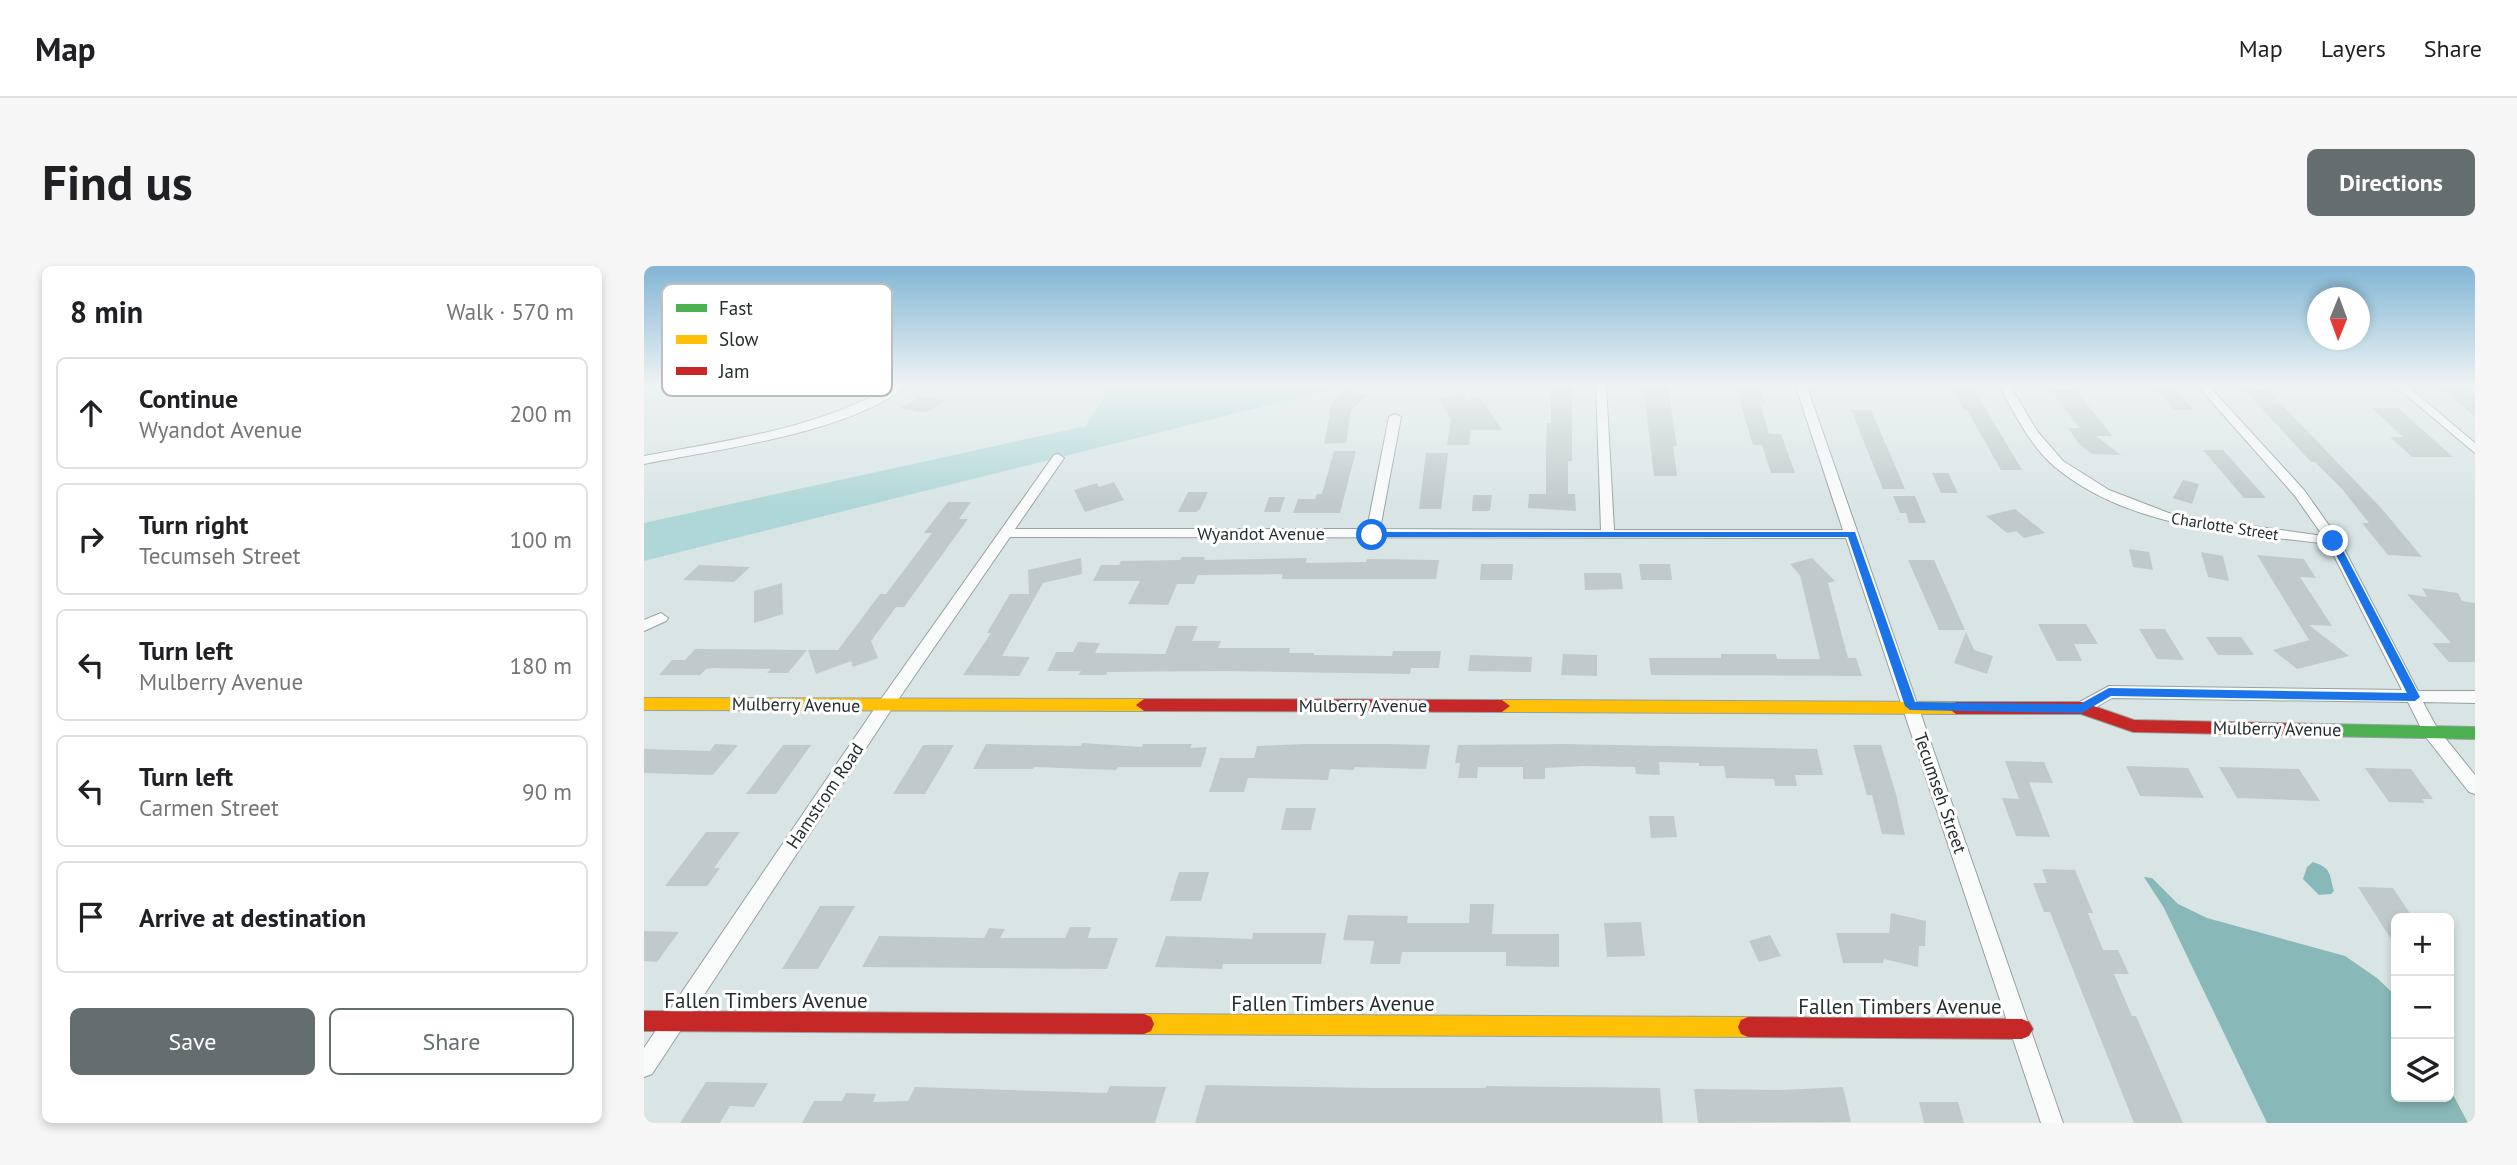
<!DOCTYPE html>
<html lang="en">
<head>
<meta charset="utf-8">
<style>
  :root { --surface:#fff; --page:#f6f6f6; --text:#202124; --muted:#757577; --line:#e0e0e0; --accent:#646e6e }
  body { margin:0; font-family:"PT Sans",sans-serif; background:var(--page); color:var(--text) }
  .controls { position:absolute; right:21px; bottom:21px; display:grid; overflow:hidden; border-radius:10px; box-shadow:0 4px 10px #0003 }
  .controls button { width:63px; height:63px; display:grid; place-items:center; padding:0; border:0; border-bottom:2px solid var(--line); background:var(--surface); color:var(--text); font:35px sans-serif }
  .compass { position:absolute; left:1663px; top:21px; width:63px; height:63px; border-radius:50%; background:var(--surface); box-shadow:0 4px 10px #0003; rotate:181deg }
  .stop { position:absolute; width:21px; height:21px; margin:-16px; border:5px solid #1a73e8; border-radius:50%; background:#fff }
  .stop.end { background:#1a73e8; border-color:#fff; box-shadow:0 2px 7px #0008 }
  .list { margin:0; padding:0; list-style:none }
  h2 { display:flex; justify-content:space-between; align-items:center; height:91px; margin:0; padding:0 28px; font-size:30px }
  h2 small { font-size:23px; font-weight:400; color:var(--muted) }
  .list li { display:grid; grid-template-columns:46px 1fr auto; gap:21px; align-items:center; box-sizing:border-box; height:112px; margin:0 14px 14px; padding:0 14px; border:2px solid var(--line); border-radius:10px }
  .list b { display:block; font-size:26px; white-space:nowrap }
  .list p { margin:0; font-size:23px; white-space:nowrap; color:var(--muted) }
  .list em { font-size:23px; font-style:normal; color:var(--muted) }
  .actions { display:flex; gap:14px; padding:21px 28px }
  .actions a { flex:1; padding:16px 0; border:2px solid var(--accent); border-radius:10px; text-align:center; font-size:24px; color:var(--accent) }
  .actions .main { background:var(--accent); color:#fff }
  .icon { flex:none; width:38px; height:38px; fill:none; stroke:currentColor; stroke-width:2; stroke-linecap:round; stroke-linejoin:round }
  .map { position:relative; flex:none; width:1831px; height:857px; overflow:hidden; border-radius:10px }
  header { display:flex; align-items:center; gap:42px; box-sizing:border-box; height:98px; padding:0 35px; background:var(--surface); border-bottom:2px solid var(--line) }
  header strong { font-size:33px }
  nav { display:flex; gap:38px; margin-inline-start:auto; font-size:24px }
  .intro { display:flex; align-items:center; justify-content:space-between; box-sizing:border-box; height:168px; padding:0 42px }
  h1 { margin:0; font-size:49px }
  .button { padding:18px 32px; border-radius:10px; background:var(--accent); color:#fff; font-size:24px; font-weight:700 }
  main { display:flex; gap:42px; padding:0 42px }
  aside { flex:1; background:var(--surface); border-radius:10px; box-shadow:0 4px 10px #0003 }
  .map>svg:first-child { display:block }
  .green { fill:#b0d7d7 }
  .water { fill:#89b8b8 }
  .building { fill:#c0caca }
  .lines { fill:none; stroke-linecap:round; stroke-linejoin:round }
  .street-casing { stroke:#98a1a1; stroke-width:2 }
  .fast-casing { stroke:#98a1a1; stroke-width:2 }
  .slow-casing { stroke:#98a1a1; stroke-width:2 }
  .jam-casing { stroke:#98a1a1; stroke-width:2 }
  .street { fill:#f9fbfb; fill-rule:evenodd }
  .fast { fill:#4caf50; fill-rule:evenodd }
  .slow { fill:#ffc107; fill-rule:evenodd }
  .jam { fill:#c62828; fill-rule:evenodd }
  .route { fill:#1a73e8 }
  .labels { text-anchor:middle; stroke-width:6; stroke-linejoin:round; paint-order:stroke }
  .far-street-label { font-size:16px; fill:#252e2e; stroke:#fff }
  .street-label { font-size:18px; fill:#252e2e; stroke:#fff }
  .near-street-label { font-size:21px; fill:#252e2e; stroke:#fff }
  .key { fill:#fff; stroke:#bec0c0; stroke-width:2 }
  .key-label { font-size:19px; fill:#252e2e }
</style>
</head>
<body>
<header>
<strong>Map</strong>
<nav><a>Map</a><a>Layers</a><a>Share</a></nav>
</header>
<div class="intro"><h1>Find us</h1><a class="button">Directions</a></div>
<main>
<aside>
<h2>8 min<small>Walk · 570 m</small></h2>
<ul class="list">
<li><svg class="icon" aria-label="ahead" viewBox="0 0 24 24"><path d="M12 20V5M6 11l6-6 6 6"/></svg><div><b>Continue</b><p>Wyandot Avenue</p></div><em>200 m</em></li>
<li><svg class="icon" aria-label="right" viewBox="0 0 24 24"><path d="M7 20v-9h11M14 6l5 5-5 5"/></svg><div><b>Turn right</b><p>Tecumseh Street</p></div><em>100 m</em></li>
<li><svg class="icon" aria-label="left" viewBox="0 0 24 24"><path d="M17 20v-9H6M10 6l-5 5 5 5"/></svg><div><b>Turn left</b><p>Mulberry Avenue</p></div><em>180 m</em></li>
<li><svg class="icon" aria-label="left" viewBox="0 0 24 24"><path d="M17 20v-9H6M10 6l-5 5 5 5"/></svg><div><b>Turn left</b><p>Carmen Street</p></div><em>90 m</em></li>
<li><svg class="icon" aria-label="arrive" viewBox="0 0 24 24"><path d="M6 21V4h12l-3 4 3 4H6"/></svg><div><b>Arrive at destination</b></div></li>
</ul>
<div class="actions"><a class="main">Save</a><a>Share</a></div>
</aside>
<div class="map">
<svg width="1831" height="857" viewBox="0 0 1831 857">
  <rect width="100%" height="100%" fill="#d9e5e5"/>
  <path class="green" d="M 468,118 L 709,118 L 0,295 L 0,257 L 442,160 Z"/>
  <g class="water">
    <path d="M 1669,596 C 1688,602 1685,608 1690,625 L 1687,628 L 1675,629 L 1659,613 L 1663,601 Z"/>
    <path d="M 1500,611 L 1508,612 L 1534,638 L 1563,652 L 1701,690 L 1733,712 L 1752,730 L 1752,831 L 1805,831 L 1805,821 L 1824,857 L 1623,857 L 1520,642 Z"/>
  </g>
  <g class="building">
    <path d="M 907,118 L 925,118 L 928,125 L 928,195 L 924,195 L 924,228 L 931,228 L 932,245 L 884,242 L 885,228 L 902,228 L 902,179 L 903,157 L 907,157 Z"/>
    <path d="M 999,118 L 1023,118 L 1033,180 L 1029,180 L 1033,210 L 1010,210 Z"/>
    <path d="M 1096,118 L 1115,118 L 1121,137 L 1116,137 L 1125,168 L 1137,168 L 1151,207 L 1127,207 L 1118,179 L 1109,179 L 1094,129 L 1099,129 Z"/>
    <path d="M 1508,118 L 1527,118 L 1550,144 L 1530,144 Z"/>
    <path d="M 1793,118 L 1814,118 L 1831,131 L 1831,151 Z"/>
    <path d="M 1308,123 L 1330,123 L 1378,204 L 1357,204 L 1323,144 L 1320,144 Z"/>
    <path d="M 1600,123 L 1624,124 L 1738,243 L 1778,291 L 1744,289 L 1718,257 L 1725,257 L 1699,224 L 1671,196 L 1667,196 Z"/>
    <path d="M 701,124 L 723,129 L 707,144 L 702,177 L 680,178 L 688,136 Z"/>
    <path d="M 1407,124 L 1432,124 L 1468,170 L 1452,170 L 1477,189 L 1448,188 L 1435,178 L 1424,162 L 1435,162 Z"/>
    <path d="M 819,128 L 823,134 L 836,131 L 858,164 L 827,164 L 825,179 L 803,179 L 807,153 L 794,133 Z"/>
    <path d="M 276,130 L 301,135 L 281,147 L 256,142 Z"/>
    <path d="M 1728,142 L 1754,142 L 1809,191 L 1768,191 L 1746,171 L 1759,171 Z"/>
    <path d="M 1207,144 L 1227,144 L 1261,223 L 1239,223 Z"/>
    <path d="M 1559,184 L 1579,184 L 1622,232 L 1600,232 Z"/>
    <path d="M 690,185 L 712,185 L 696,247 L 649,247 L 654,233 L 671,233 L 673,228 L 678,228 Z"/>
    <path d="M 782,187 L 804,187 L 797,243 L 775,243 Z"/>
    <path d="M 1288,207 L 1304,207 L 1314,227 L 1297,227 Z"/>
    <path d="M 1539,214 L 1555,218 L 1548,238 L 1529,232 Z"/>
    <path d="M 470,216 L 480,234 L 441,246 L 430,224 L 453,217 L 455,221 Z"/>
    <path d="M 544,226 L 564,226 L 556,243 L 552,246 L 534,246 Z"/>
    <path d="M 829,229 L 848,229 L 846,245 L 828,245 Z"/>
    <path d="M 1249,230 L 1271,230 L 1282,257 L 1265,257 L 1262,247 L 1256,247 Z"/>
    <path d="M 625,231 L 641,231 L 636,246 L 620,246 Z"/>
    <path d="M 304,236 L 327,236 L 315,253 L 324,253 L 260,341 L 252,341 L 227,375 L 234,392 L 209,401 L 207,395 L 172,408 L 164,384 L 194,384 L 236,328 L 242,328 L 288,267 L 280,267 Z"/>
    <path d="M 1371,243 L 1401,267 L 1380,272 L 1372,265 L 1363,267 L 1342,250 Z"/>
    <path d="M 1485,283 L 1505,286 L 1509,304 L 1489,301 Z"/>
    <path d="M 1557,286 L 1579,290 L 1585,315 L 1564,311 Z"/>
    <path d="M 1613,289 L 1660,293 L 1672,312 L 1656,311 L 1688,360 L 1665,359 L 1705,390 L 1653,403 L 1629,384 L 1665,374 Z"/>
    <path d="M 538,291 L 561,291 L 560,294 L 663,292 L 662,297 L 722,296 L 723,293 L 795,294 L 792,313 L 638,313 L 639,308 L 554,309 L 550,318 L 533,318 L 524,339 L 484,338 L 496,315 L 449,315 L 457,299 L 475,299 L 477,295 L 536,294 Z"/>
    <path d="M 437,292 L 438,308 L 399,317 L 358,390 L 386,391 L 375,410 L 319,409 L 347,367 L 343,367 L 366,328 L 385,328 L 384,304 Z"/>
    <path d="M 1168,292 L 1191,315 L 1184,317 L 1204,392 L 1212,392 L 1218,410 L 1007,409 L 1005,392 L 1077,392 L 1077,388 L 1132,388 L 1133,393 L 1176,393 L 1156,309 L 1146,298 Z"/>
    <path d="M 1264,294 L 1290,294 L 1321,364 L 1295,364 Z"/>
    <path d="M 837,298 L 869,298 L 868,314 L 836,314 Z"/>
    <path d="M 995,298 L 1026,298 L 1028,314 L 997,314 Z"/>
    <path d="M 55,299 L 106,301 L 90,316 L 39,314 Z"/>
    <path d="M 940,307 L 977,307 L 979,323 L 941,324 Z"/>
    <path d="M 138,317 L 139,348 L 110,357 L 110,325 Z"/>
    <path d="M 1778,322 L 1814,327 L 1818,335 L 1831,337 L 1831,396 L 1805,396 L 1788,377 L 1807,377 L 1763,328 L 1783,331 Z"/>
    <path d="M 1394,358 L 1442,358 L 1454,378 L 1430,378 L 1438,395 L 1413,395 Z"/>
    <path d="M 532,360 L 554,360 L 548,375 L 577,375 L 574,382 L 646,382 L 645,387 L 670,387 L 670,389 L 748,390 L 749,385 L 797,385 L 795,402 L 767,402 L 766,408 L 579,405 L 463,406 L 462,409 L 434,409 L 437,405 L 403,405 L 412,386 L 429,386 L 434,376 L 456,377 L 451,387 L 521,388 Z"/>
    <path d="M 1495,363 L 1521,363 L 1540,394 L 1513,393 Z"/>
    <path d="M 1322,366 L 1330,384 L 1349,390 L 1343,408 L 1310,397 Z"/>
    <path d="M 1562,371 L 1597,371 L 1610,389 L 1574,389 Z"/>
    <path d="M 51,383 L 163,384 L 144,407 L 123,407 L 127,403 L 71,402 L 62,403 L 56,409 L 15,409 L 28,394 L 41,394 Z"/>
    <path d="M 919,388 L 953,389 L 953,410 L 917,409 Z"/>
    <path d="M 826,389 L 888,391 L 887,406 L 824,405 Z"/>
    <path d="M 438,477 L 498,481 L 499,478 L 548,478 L 546,482 L 563,481 L 557,501 L 474,501 L 472,504 L 390,501 L 389,503 L 329,503 L 342,478 L 437,480 Z"/>
    <path d="M 71,478 L 94,479 L 69,509 L 0,507 L 0,483 L 66,485 Z"/>
    <path d="M 661,478 L 742,478 L 786,479 L 782,503 L 710,501 L 710,504 L 686,503 L 684,514 L 604,512 L 600,526 L 565,526 L 576,492 L 610,492 L 613,480 Z"/>
    <path d="M 920,478 L 1173,483 L 1179,509 L 1151,509 L 1153,520 L 1131,520 L 1130,513 L 1082,512 L 1080,500 L 1055,500 L 1055,497 L 1015,496 L 1016,509 L 992,508 L 991,501 L 940,500 L 901,502 L 901,513 L 879,513 L 879,501 L 834,501 L 833,512 L 814,512 L 816,497 L 811,497 L 814,479 Z"/>
    <path d="M 139,479 L 167,479 L 132,528 L 102,528 Z"/>
    <path d="M 279,479 L 310,479 L 281,528 L 249,528 Z"/>
    <path d="M 1209,479 L 1237,479 L 1252,528 L 1261,569 L 1238,568 L 1228,529 L 1223,529 Z"/>
    <path d="M 1361,495 L 1400,496 L 1409,517 L 1385,516 L 1406,571 L 1372,570 L 1358,532 L 1375,533 Z"/>
    <path d="M 1482,500 L 1544,502 L 1560,532 L 1496,530 Z"/>
    <path d="M 1575,501 L 1655,503 L 1676,535 L 1593,532 Z"/>
    <path d="M 1721,502 L 1767,503 L 1789,533 L 1778,533 L 1781,537 L 1745,536 Z"/>
    <path d="M 642,542 L 672,542 L 667,564 L 637,564 Z"/>
    <path d="M 1005,550 L 1030,550 L 1033,571 L 1007,572 Z"/>
    <path d="M 62,566 L 96,566 L 70,602 L 76,602 L 63,620 L 21,620 Z"/>
    <path d="M 1398,603 L 1431,604 L 1449,647 L 1444,647 L 1459,684 L 1474,684 L 1485,708 L 1470,708 L 1488,750 L 1492,750 L 1539,857 L 1490,857 L 1406,646 L 1400,646 L 1389,617 L 1403,617 Z"/>
    <path d="M 535,606 L 565,606 L 557,635 L 526,635 Z"/>
    <path d="M 1714,621 L 1749,622 L 1769,652 L 1752,652 L 1752,681 Z"/>
    <path d="M 826,638 L 850,638 L 848,668 L 915,668 L 915,701 L 862,700 L 862,686 L 758,686 L 756,698 L 726,698 L 730,675 L 699,674 L 704,649 L 764,650 L 763,657 L 825,657 Z"/>
    <path d="M 176,640 L 211,640 L 174,703 L 138,703 Z"/>
    <path d="M 1247,647 L 1282,655 L 1281,680 L 1275,680 L 1274,701 L 1240,693 L 1239,697 L 1199,697 L 1192,667 L 1245,667 Z"/>
    <path d="M 997,656 L 1001,690 L 963,691 L 960,657 Z"/>
    <path d="M 426,661 L 447,661 L 444,672 L 474,672 L 463,703 L 218,701 L 235,670 L 340,672 L 345,662 L 361,663 L 356,672 L 421,672 Z"/>
    <path d="M 0,665 L 35,666 L 13,696 L 0,695 Z"/>
    <path d="M 609,667 L 682,667 L 677,698 L 579,698 L 578,703 L 511,701 L 522,670 L 608,673 Z"/>
    <path d="M 1126,669 L 1137,690 L 1115,696 L 1105,675 Z"/>
    <path d="M 62,816 L 124,817 L 110,841 L 86,840 L 76,857 L 36,857 Z"/>
    <path d="M 562,819 L 727,822 L 842,822 L 842,820 L 1016,822 L 1019,857 L 551,857 Z"/>
    <path d="M 466,820 L 522,821 L 511,857 L 158,857 L 170,835 L 198,835 L 202,827 L 232,828 L 229,836 L 264,835 L 271,821 L 463,827 Z"/>
    <path d="M 1199,821 L 1207,856 L 1054,857 L 1050,823 L 1138,824 Z"/>
    <path d="M 1275,836 L 1314,836 L 1320,857 L 1280,857 Z"/>
  </g>
  <g class="lines">
    <g class="street-casing">
      <g id="street">
        <path d="M 251,118 L 264,118 C 211,166 71,184 0,198 L 0,190 C 86,174 174,163 251,118 Z"/>
        <path d="M 952,118 L 962,118 L 970,264 L 1199,264 L 1151,118 L 1162,118 L 1419,857 L 1397,857 L 1202,272 L 366,271 L 247,444 L 8,808 L 0,811 L 0,782 L 235,436 L 410,189 L 414,188 L 420,192 L 371,263 L 723,263 L 745,151 L 751,148 L 757,151 L 736,263 L 957,264 Z"/>
        <path d="M 1354,118 L 1365,118 L 1393,165 L 1419,195 L 1465,224 L 1530,249 L 1679,270 L 1651,230 L 1552,118 L 1563,118 L 1660,224 L 1696,275 L 1774,425 L 1831,425 L 1831,437 L 1779,436 L 1793,462 L 1831,509 L 1831,528 L 1825,526 L 1781,470 L 1764,436 L 1468,432 L 1444,446 L 1432,446 L 1430,442 L 1432,438 L 1465,420 L 1758,424 L 1684,278 C 1592,266 1487,264 1411,201 C 1386,180 1370,146 1354,118 Z"/>
        <path d="M 1749,118 L 1761,118 L 1831,177 L 1831,187 Z"/>
        <path d="M 17,347 L 24,352 L 22,355 L 0,365 L 0,354 Z"/>
      </g>
    </g>
    <g class="fast-casing">
      <path id="fast" d="M 1677,458 L 1831,461 L 1831,473 L 1677,470 L 1671,468 L 1669,464 L 1671,460 Z"/>
    </g>
    <g class="slow-casing">
      <g id="slow">
        <path d="M 0,432 L 500,433 L 508,439 L 500,445 L 0,444 Z"/>
        <path d="M 858,434 L 1312,436 L 1320,442 L 1312,448 L 858,446 L 850,440 Z"/>
        <path d="M 500,748 L 1104,751 L 1111,754 L 1114,761 L 1111,768 L 1104,771 L 500,768 L 493,765 L 490,758 L 493,751 Z"/>
      </g>
    </g>
    <g class="jam-casing">
      <g id="jam">
        <path d="M 500,433 L 858,434 L 866,440 L 858,446 L 500,445 L 492,439 Z"/>
        <path d="M 1312,436 L 1438,436 L 1490,454 L 1677,458 L 1683,460 L 1685,464 L 1683,468 L 1677,470 L 1489,466 L 1437,448 L 1312,448 L 1304,442 Z"/>
        <path d="M 0,745 L 500,748 L 507,751 L 510,758 L 507,765 L 500,768 L 0,765 Z"/>
        <path d="M 1104,751 L 1378,753 L 1385,756 L 1389,763 L 1385,770 L 1378,773 L 1104,771 L 1097,768 L 1094,761 L 1097,754 Z"/>
      </g>
    </g>
    <use href="#street" class="street"/>
    <use href="#fast" class="fast"/>
    <use href="#slow" class="slow"/>
    <use href="#jam" class="jam"/>
  </g>
  <linearGradient id="sky" x2="0" y2="1"><stop stop-color="#82b6d5"/><stop offset="0.5" stop-color="#eef3f3"/><stop offset="1" stop-color="#eef3f3" stop-opacity="0"/></linearGradient>
  <rect width="1831" height="238" fill="url(#sky)"/>
  <path class="route" d="M 1211,266 L 1271,436 L 1436,438 L 1465,422 L 1763,427 L 1685,275 L 1689,272 L 1694,275 L 1776,431 L 1771,435 L 1467,430 L 1438,447 L 1266,444 L 1261,440 L 1204,271 L 728,271 L 723,269 L 728,266 Z"/>
  <g class="labels">
    <g class="far-street-label">
      <text transform="translate(1581 260) rotate(9)" y="6">Charlotte Street</text>
    </g>
    <g class="street-label">
      <text x="617" y="274">Wyandot Avenue</text>
      <text transform="translate(152 439) rotate(1)" y="6">Mulberry Avenue</text>
      <text x="719" y="446">Mulberry Avenue</text>
      <text transform="translate(1633 463) rotate(1)" y="6">Mulberry Avenue</text>
      <text transform="translate(1296 527) rotate(71)" y="6">Tecumseh Street</text>
      <text transform="translate(181 530) rotate(-56)" y="6">Hamstrom Road</text>
    </g>
    <g class="near-street-label">
      <text x="122" y="742">Fallen Timbers Avenue</text>
      <text x="689" y="745">Fallen Timbers Avenue</text>
      <text x="1256" y="748">Fallen Timbers Avenue</text>
    </g>
  </g>
  <rect x="18" y="18" width="230" height="112" rx="10" class="key"/>
  <rect x="32" y="38" width="31" height="8" fill="#4caf50"/>
  <rect x="32" y="69" width="31" height="9" fill="#ffc107"/>
  <rect x="32" y="101" width="31" height="8" fill="#c62828"/>
  <g class="key-label">
    <text x="75" y="49">Fast</text>
    <text x="75" y="80">Slow</text>
    <text x="75" y="112">Jam</text>
  </g>
</svg>
<div class="controls">
<button>+</button>
<button>−</button>
<button><svg class="icon" aria-label="layers" viewBox="0 0 24 24"><path d="M12 4l9 5-9 5-9-5zM3 14l9 5 9-5"/></svg></button>
</div>
<svg class="compass" viewBox="-18 -18 36 36"><path d="M0-13l5 13h-10z" fill="#e53935"/><path d="M0 13l5-13h-10z" fill="#757577"/></svg>
<div class="stop" style="left:728px;top:269px"></div>
<div class="stop end" style="left:1689px;top:275px"></div>
</div>
</main>
</body>
</html>
